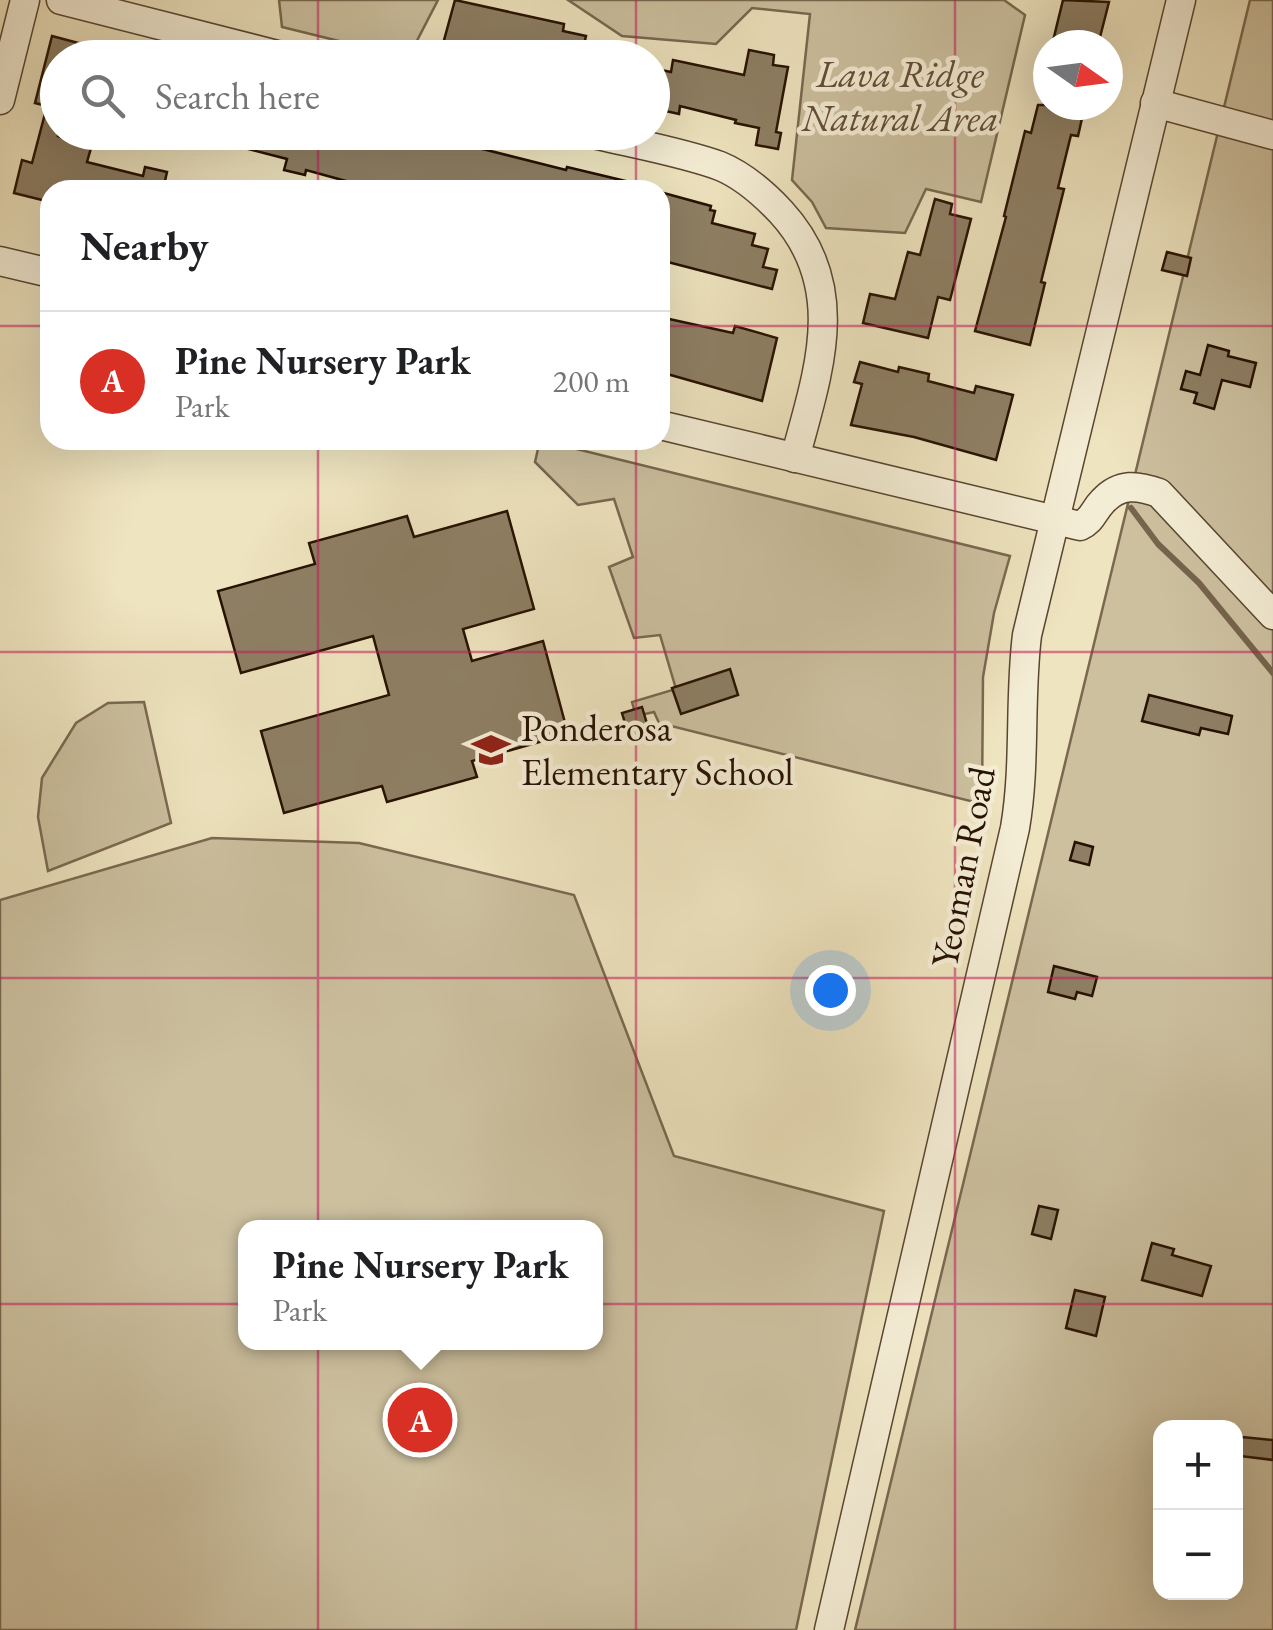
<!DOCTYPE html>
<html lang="en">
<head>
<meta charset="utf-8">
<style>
  :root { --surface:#fff; --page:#f2f2f2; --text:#202124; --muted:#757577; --line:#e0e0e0; --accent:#d93025 }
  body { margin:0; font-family:"EB Garamond",serif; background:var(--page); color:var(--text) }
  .controls { position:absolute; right:30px; bottom:30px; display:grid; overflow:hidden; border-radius:20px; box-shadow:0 10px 40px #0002 }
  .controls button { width:90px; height:90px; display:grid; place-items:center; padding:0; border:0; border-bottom:2px solid var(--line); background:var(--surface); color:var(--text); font:50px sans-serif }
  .compass { position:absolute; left:1033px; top:30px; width:90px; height:90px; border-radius:50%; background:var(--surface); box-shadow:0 10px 40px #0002; rotate:104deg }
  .you { position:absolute; left:830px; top:990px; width:35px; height:35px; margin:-25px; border:8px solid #fff; border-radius:50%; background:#1a73e8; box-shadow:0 0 0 15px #1a73e833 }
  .badge { display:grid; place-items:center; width:65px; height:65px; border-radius:50%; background:var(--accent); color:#fff; font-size:32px; font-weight:700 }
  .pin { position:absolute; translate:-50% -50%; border:5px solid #fff; box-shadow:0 2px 10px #0006 }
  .popup { position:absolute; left:238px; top:1220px; width:365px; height:130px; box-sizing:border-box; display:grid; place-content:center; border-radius:20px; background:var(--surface); filter:drop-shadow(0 2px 8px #0005); font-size:32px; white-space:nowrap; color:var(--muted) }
  .popup b { font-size:38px; color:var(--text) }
  .popup::after { content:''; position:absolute; left:50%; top:100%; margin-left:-20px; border:20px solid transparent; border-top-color:var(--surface) }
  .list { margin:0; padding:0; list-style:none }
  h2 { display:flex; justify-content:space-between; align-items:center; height:130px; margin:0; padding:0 40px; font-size:42px }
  h2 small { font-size:32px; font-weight:400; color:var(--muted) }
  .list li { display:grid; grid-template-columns:65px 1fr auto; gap:30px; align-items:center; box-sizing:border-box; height:140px; padding:0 40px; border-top:2px solid var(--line) }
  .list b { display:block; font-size:38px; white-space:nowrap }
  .list p { margin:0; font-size:32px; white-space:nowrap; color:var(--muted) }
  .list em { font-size:32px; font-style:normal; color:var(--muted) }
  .icon { flex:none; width:55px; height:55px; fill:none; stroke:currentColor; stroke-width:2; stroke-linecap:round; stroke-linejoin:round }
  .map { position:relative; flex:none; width:1273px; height:1630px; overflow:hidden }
  .search { position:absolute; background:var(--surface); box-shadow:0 10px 40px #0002; left:40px; top:40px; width:630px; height:110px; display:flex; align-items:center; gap:25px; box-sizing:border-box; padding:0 35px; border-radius:55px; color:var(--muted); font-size:38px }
  .panel { position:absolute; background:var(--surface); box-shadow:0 10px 40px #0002; left:40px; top:180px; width:630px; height:270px; border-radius:30px }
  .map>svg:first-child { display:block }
  .green { fill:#ccc09f; stroke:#7a6850; stroke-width:2.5; fill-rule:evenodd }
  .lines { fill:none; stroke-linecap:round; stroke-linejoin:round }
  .stream { stroke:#76644c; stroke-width:6 }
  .building { fill:#8e7f64; stroke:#271101; stroke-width:2.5 }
  .minor-casing { stroke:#594630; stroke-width:31 }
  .minor { stroke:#f4edd5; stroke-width:28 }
  .grid { fill:none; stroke:#c2185b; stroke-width:2.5; stroke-opacity:0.55 }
  .labels { text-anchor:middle; stroke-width:9; stroke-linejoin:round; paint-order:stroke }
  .park-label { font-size:38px; font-style:italic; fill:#614e38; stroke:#f4edd5 }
  .poi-label { font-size:38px; fill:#271101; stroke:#f4edd5; text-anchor:start }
  .street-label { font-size:38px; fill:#271101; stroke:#f4edd5 }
</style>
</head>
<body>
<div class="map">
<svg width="1273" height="1630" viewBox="0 0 1273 1630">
  <rect width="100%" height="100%" fill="#eee4bf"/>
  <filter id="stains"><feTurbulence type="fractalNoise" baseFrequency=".002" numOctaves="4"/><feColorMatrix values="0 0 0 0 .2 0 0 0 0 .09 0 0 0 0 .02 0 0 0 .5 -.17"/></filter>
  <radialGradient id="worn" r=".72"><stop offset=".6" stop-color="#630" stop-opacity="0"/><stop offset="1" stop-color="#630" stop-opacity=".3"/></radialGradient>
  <g class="green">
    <path d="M 279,0 L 438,0 L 408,58 L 282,27 Z"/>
    <path d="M 568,0 L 1004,0 L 1025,15 L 981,202 L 926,189 L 905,233 L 826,228 L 812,202 L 792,180 L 810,14 L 752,8 L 716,44 L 622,36 Z"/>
    <path d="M 1250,0 L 1273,0 L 1273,1630 L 855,1630 ZM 1160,1428 L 1236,1428 L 1236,1592 L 1160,1592 Z"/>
    <path d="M 540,440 L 1010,556 L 994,613 L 983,677 L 982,804 L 659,723 L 654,712 L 636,716 L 632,702 L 676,689 L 660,635 L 634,638 L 609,567 L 633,557 L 614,499 L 578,505 L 535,462 Z"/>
    <path d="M 144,702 L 171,823 L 48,871 L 38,817 L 42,778 L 76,723 L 108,703 Z"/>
    <path d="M 212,838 L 359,843 L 574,895 L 674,1156 L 884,1211 L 796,1630 L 0,1630 L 0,900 ZM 245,1228 L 595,1228 L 595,1342 L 245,1342 Z"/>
  </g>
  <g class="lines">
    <path class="stream" d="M 1131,508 L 1158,544 L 1199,583 L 1273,673"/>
  </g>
  <g class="building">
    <path d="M 455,0 L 564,24 L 563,31 L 586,36 L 581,58 L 495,58 L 476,53 L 475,58 L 440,55 Z"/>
    <path d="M 1063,0 L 1109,2 L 1098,45 L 1052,45 Z"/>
    <path d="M 52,36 L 112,52 L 112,58 L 58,58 L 58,136 L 91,148 L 87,162 L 143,176 L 145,167 L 167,172 L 165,181 L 177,184 L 176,190 L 49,190 L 46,201 L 14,193 L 22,160 L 32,163 L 47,106 L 35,103 Z"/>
    <path d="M 749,50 L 774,55 L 773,65 L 788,67 L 776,132 L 781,133 L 778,149 L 756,145 L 759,128 L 735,123 L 736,120 L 680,106 L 679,114 L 652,108 L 652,68 L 671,72 L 673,60 L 744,75 Z"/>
    <path d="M 1038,105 L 1085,105 L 1078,136 L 1071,135 L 1058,188 L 1064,189 L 1041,282 L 1045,283 L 1030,345 L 975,331 L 1006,217 L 1004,216 L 1025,131 L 1031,133 Z"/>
    <path d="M 206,132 L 415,132 L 566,170 L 567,167 L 638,184 L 637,190 L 363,190 L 364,186 L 306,170 L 305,175 L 284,170 L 287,159 L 205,138 Z"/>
    <path d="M 660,192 L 711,206 L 710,210 L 715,211 L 712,223 L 755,234 L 752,245 L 768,249 L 763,267 L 777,270 L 772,289 L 660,260 Z"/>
    <path d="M 935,199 L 952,204 L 950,214 L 971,219 L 950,300 L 938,297 L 928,338 L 863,323 L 870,294 L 895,299 L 908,252 L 920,255 Z"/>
    <path d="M 1167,252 L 1191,258 L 1187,276 L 1162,270 Z"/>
    <path d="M 660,317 L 733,333 L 735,326 L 777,338 L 762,401 L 660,372 Z"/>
    <path d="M 1208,345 L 1229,351 L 1228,356 L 1256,363 L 1250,387 L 1222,380 L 1214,409 L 1194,403 L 1197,393 L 1181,389 L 1186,371 L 1200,375 Z"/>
    <path d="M 860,362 L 898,372 L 899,367 L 929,374 L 928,381 L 974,393 L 976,386 L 1013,395 L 996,460 L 914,437 L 851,425 L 862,384 L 854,382 Z"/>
    <path d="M 507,511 L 534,609 L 463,629 L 472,661 L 543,641 L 568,734 L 472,761 L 477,777 L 387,802 L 382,786 L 284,813 L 261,731 L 389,695 L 373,636 L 241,673 L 218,591 L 315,564 L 309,543 L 407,516 L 414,537 Z"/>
    <path d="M 730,669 L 738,695 L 681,714 L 672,688 Z"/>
    <path d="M 1149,695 L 1232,716 L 1228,734 L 1201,728 L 1199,735 L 1142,721 Z"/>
    <path d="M 642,707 L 648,727 L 628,733 L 622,713 Z"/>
    <path d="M 1075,842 L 1093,847 L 1089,865 L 1070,860 Z"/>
    <path d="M 1054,966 L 1097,977 L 1092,996 L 1077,992 L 1075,999 L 1048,992 Z"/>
    <path d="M 1039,1206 L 1058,1210 L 1051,1239 L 1032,1234 Z"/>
    <path d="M 1152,1243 L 1174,1249 L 1172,1255 L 1211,1266 L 1202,1296 L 1142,1280 Z"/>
    <path d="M 1075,1290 L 1105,1297 L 1096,1336 L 1066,1328 Z"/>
    <path d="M 1242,1437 L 1273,1440 L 1273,1460 L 1240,1456 Z"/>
  </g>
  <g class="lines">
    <g class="minor-casing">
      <g id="minor">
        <path d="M 61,0 L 289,58"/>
        <path d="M 0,100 L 25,0"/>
        <path d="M 1155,103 L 1273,135"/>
        <path d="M 586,132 C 628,143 679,151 720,166 C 742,175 765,195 781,212 C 850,287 818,372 795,458"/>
        <path d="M 0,261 L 50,273"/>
        <path d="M 660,425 L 1080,526 C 1093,520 1093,511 1103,501 C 1120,483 1137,485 1159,493 L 1273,615"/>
        <path d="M 829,1630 L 1015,828 C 1026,764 1019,699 1027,635 L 1181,0"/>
      </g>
    </g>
    <use href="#minor" class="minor"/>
  </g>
  <path class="grid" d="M 318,0 L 318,58M 636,0 L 636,58M 955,0 L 955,1630M 318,132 L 318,190M 636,132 L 636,190M 0,326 L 50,326M 660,326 L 1273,326M 318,440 L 318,1630M 636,440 L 636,1630M 0,652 L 1273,652M 0,978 L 1273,978M 0,1304 L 1273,1304"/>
  <defs>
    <g id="school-bare" transform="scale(3)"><path d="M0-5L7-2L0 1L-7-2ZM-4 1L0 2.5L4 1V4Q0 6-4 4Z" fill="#8f2418" stroke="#f4edd5" stroke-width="2.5" paint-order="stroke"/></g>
  </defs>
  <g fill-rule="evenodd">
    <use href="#school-bare" x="491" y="750"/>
  </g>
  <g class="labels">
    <g class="park-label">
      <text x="900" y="87">Lava Ridge<tspan x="900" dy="44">Natural Area</tspan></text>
    </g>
    <g class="poi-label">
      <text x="521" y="741">Ponderosa<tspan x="521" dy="44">Elementary School</tspan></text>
    </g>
    <g class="street-label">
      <text transform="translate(963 867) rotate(-79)" y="13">Yeoman Road</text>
    </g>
  </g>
  <rect width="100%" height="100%" filter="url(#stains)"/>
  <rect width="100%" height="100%" fill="url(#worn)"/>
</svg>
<div class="controls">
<button>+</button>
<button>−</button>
</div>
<svg class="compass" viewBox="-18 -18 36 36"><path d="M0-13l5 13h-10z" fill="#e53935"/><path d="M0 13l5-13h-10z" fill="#757577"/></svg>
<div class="you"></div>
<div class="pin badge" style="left:420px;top:1420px">A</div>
<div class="popup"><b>Pine Nursery Park</b>Park</div>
<div class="search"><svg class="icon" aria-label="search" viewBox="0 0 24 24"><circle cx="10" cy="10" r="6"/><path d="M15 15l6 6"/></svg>Search here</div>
<section class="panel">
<h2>Nearby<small></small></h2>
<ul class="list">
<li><span class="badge">A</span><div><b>Pine Nursery Park</b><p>Park</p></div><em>200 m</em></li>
</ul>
</section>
</div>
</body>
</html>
